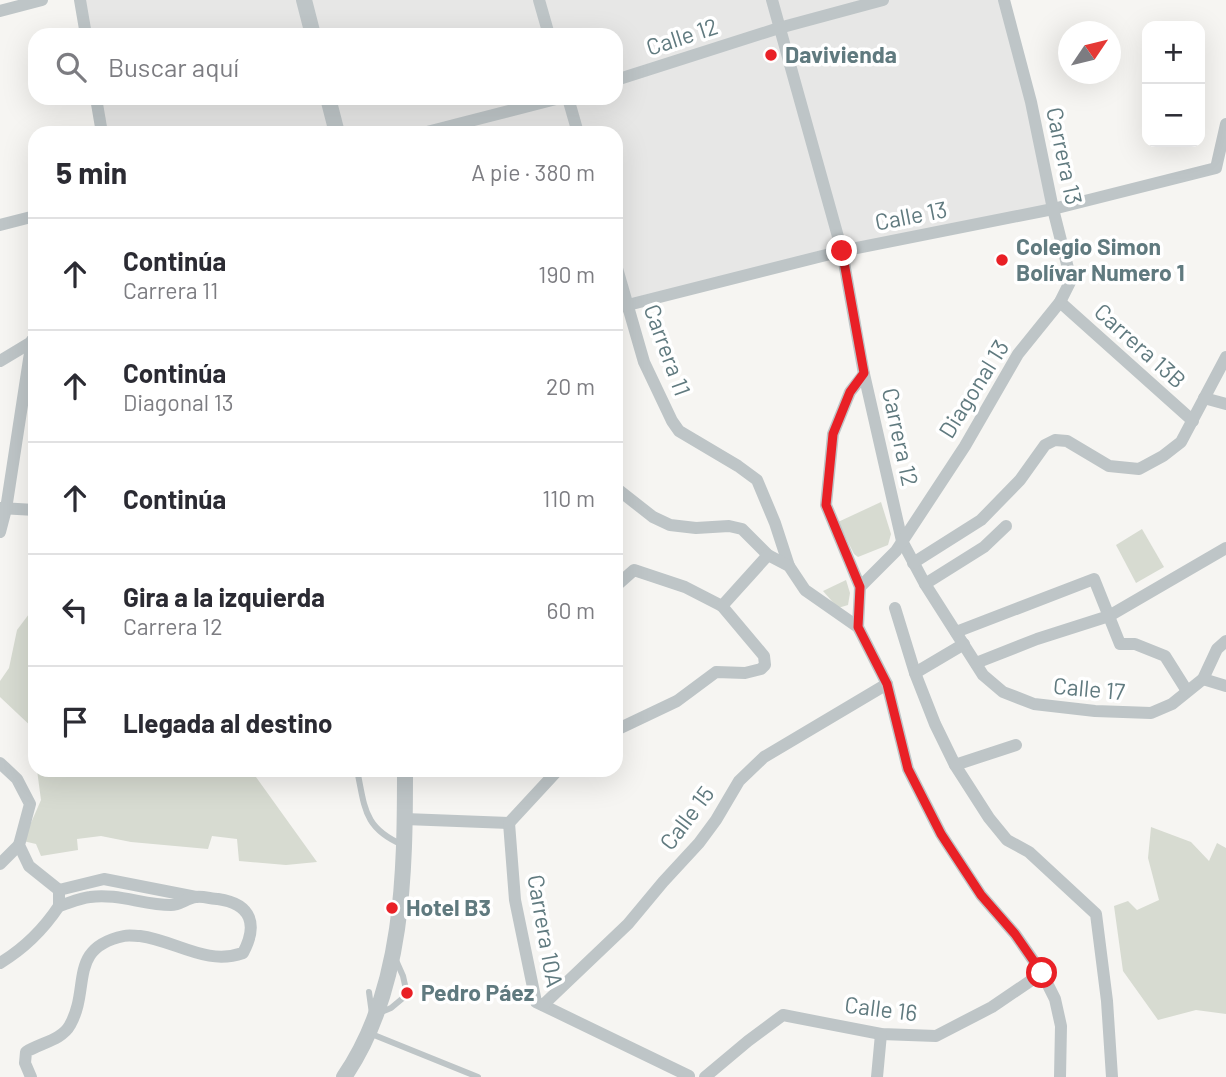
<!DOCTYPE html>
<html lang="es">
<head>
<meta charset="utf-8">
<style>
  :root { --surface:#fff; --page:#f2f2f3; --text:#2b2b33; --muted:#7c7c81; --line:#e1e1e2 }
  body { margin:0; font-family:Barlow,sans-serif; background:var(--page); color:var(--text) }
  .controls { position:absolute; right:21px; top:21px; display:grid; overflow:hidden; border-radius:14px; box-shadow:0 7px 28px #0002 }
  .controls button { width:63px; height:63px; display:grid; place-items:center; padding:0; border:0; border-bottom:2px solid var(--line); background:var(--surface); color:var(--text); font:35px sans-serif }
  .compass { position:absolute; left:1058px; top:21px; width:63px; height:63px; border-radius:50%; background:var(--surface); box-shadow:0 7px 28px #0002; rotate:55deg }
  .stop { position:absolute; width:21px; height:21px; margin:-16px; border:5px solid #e92026; border-radius:50%; background:#fff }
  .stop.end { background:#e92026; border-color:#fff; box-shadow:0 2px 7px #0008 }
  .list { margin:0; padding:0; list-style:none }
  h2 { display:flex; justify-content:space-between; align-items:center; height:91px; margin:0; padding:0 28px; font-size:30px }
  h2 small { font-size:23px; font-weight:400; color:var(--muted) }
  .list li { display:grid; grid-template-columns:46px 1fr auto; gap:21px; align-items:center; box-sizing:border-box; height:112px; padding:0 28px; border-top:2px solid var(--line) }
  .list b { display:block; font-size:26px; white-space:nowrap }
  .list p { margin:0; font-size:23px; white-space:nowrap; color:var(--muted) }
  .list em { font-size:23px; font-style:normal; color:var(--muted) }
  .icon { flex:none; width:38px; height:38px; fill:none; stroke:currentColor; stroke-width:2; stroke-linecap:round; stroke-linejoin:round }
  .map { position:relative; flex:none; width:1226px; height:1077px; overflow:hidden }
  .search { position:absolute; background:var(--surface); box-shadow:0 7px 28px #0002; left:28px; top:28px; width:595px; height:77px; display:flex; align-items:center; gap:18px; box-sizing:border-box; padding:0 24px; border-radius:21px; color:var(--muted); font-size:26px }
  .panel { position:absolute; background:var(--surface); box-shadow:0 7px 28px #0002; left:28px; top:126px; width:595px; height:651px; border-radius:21px }
  .map>svg:first-child { display:block }
  .built { fill:#e7e7e6 }
  .green { fill:#d7dbd1 }
  .lines { fill:none; stroke-linecap:round; stroke-linejoin:round }
  .service { stroke:#bec5c7; stroke-width:6 }
  .minor { stroke:#bec5c7; stroke-width:12 }
  .tertiary { stroke:#bec5c7; stroke-width:16 }
  .route { stroke:#e92026; stroke-width:9 }
  .poi-dot { fill:#e92026; stroke:#fff; stroke-width:2.5 }
  .labels { text-anchor:middle; stroke-width:7; stroke-linejoin:round; paint-order:stroke }
  .street-label { font-size:23px; fill:#607a7f; stroke:#fff }
  .poi-label { font-size:23px; font-weight:bold; fill:#607a7f; stroke:#fff; text-anchor:start }
</style>
</head>
<body>
<div class="map">
<svg width="1226" height="1077" viewBox="0 0 1226 1077">
  <rect width="100%" height="100%" fill="#f6f5f2"/>
  <path class="built" d="M 82,0 L 1009,0 L 1056,205 L 616,305 L 616,133 L 101,133 L 96,98 L 616,98 L 616,35 L 87,35 Z"/>
  <g class="green">
    <path d="M 881,502 L 891,534 L 888,545 L 858,557 L 854,554 L 838,522 Z"/>
    <path d="M 1142,529 L 1164,567 L 1136,583 L 1116,545 Z"/>
    <path d="M 846,580 L 850,593 L 848,605 L 838,608 L 823,591 Z"/>
    <path d="M 35,606 L 35,730 L 0,697 L 0,681 L 9,668 L 17,630 Z"/>
    <path d="M 37,770 L 251,770 L 317,862 L 286,865 L 239,861 L 237,839 L 212,836 L 208,849 L 131,842 L 101,836 L 77,839 L 78,850 L 41,856 L 36,844 L 23,841 L 41,800 Z"/>
    <path d="M 1151,827 L 1191,842 L 1209,861 L 1217,843 L 1226,848 L 1226,1014 L 1196,1010 L 1158,1020 L 1123,971 L 1114,906 L 1128,901 L 1137,910 L 1159,900 L 1148,858 Z"/>
  </g>
  <g class="lines">
    <g class="service">
      <path d="M 357,770 C 365,807 363,828 403,845"/>
      <path d="M 395,958 L 403,976 L 405,985"/>
      <path d="M 369,992 L 372,1014"/>
      <path d="M 379,1013 L 391,1008 L 403,998"/>
      <path d="M 369,1033 L 478,1077"/>
    </g>
    <g class="minor">
      <path d="M 80,0 L 86,35"/>
      <path d="M 539,0 L 549,35"/>
      <path d="M 772,0 L 842,251 L 864,374 L 902,541 L 925,584 L 983,675 L 1003,692 L 1034,704 L 1095,711 L 1151,713 L 1172,704 L 1203,679 L 1217,649 L 1226,641"/>
      <path d="M 0,11 L 42,0"/>
      <path d="M 616,80 L 779,28 L 883,0"/>
      <path d="M 96,98 L 102,133"/>
      <path d="M 568,98 L 578,133"/>
      <path d="M 423,133 L 560,98"/>
      <path d="M 0,225 L 35,216"/>
      <path d="M 616,265 L 644,362 L 672,421 L 679,431 L 738,466 L 757,480 L 775,523 L 789,566"/>
      <path d="M 1060,302 L 1193,421"/>
      <path d="M 616,308 L 842,251 L 1053,209 L 1216,168 L 1226,124"/>
      <path d="M 0,361 L 35,340"/>
      <path d="M 1204,398 L 1226,404"/>
      <path d="M 616,488 L 653,517 L 670,525 L 696,528 L 729,526 L 742,529 L 768,555 L 789,566 L 805,590 L 858,627 L 887,684 L 908,769 L 941,834 L 981,895 L 1015,934 L 1042,973 L 1055,999 L 1061,1026 L 1060,1077"/>
      <path d="M 0,508 L 35,510"/>
      <path d="M 0,532 L 6,509 L 32,340"/>
      <path d="M 913,563 L 981,520 L 1020,480 L 1045,445 L 1055,440 L 1067,441 L 1109,466 L 1139,469 L 1163,456 L 1181,442 L 1226,357"/>
      <path d="M 925,584 L 984,547 L 1006,526"/>
      <path d="M 616,586 L 634,570 L 685,587 L 722,606 L 764,656 L 765,665 L 761,669 L 745,673 L 716,672 L 677,701 L 616,730"/>
      <path d="M 860,587 L 826,505 L 833,434 L 850,392 L 864,374"/>
      <path d="M 722,606 L 768,555"/>
      <path d="M 895,608 L 915,673 L 935,724 L 955,765 L 989,818 L 1007,840 L 1029,852 L 1096,914 L 1107,1001 L 1112,1077"/>
      <path d="M 858,627 L 860,587 L 896,551 L 965,446 L 1018,354 L 1060,302 L 1071,280 L 1053,209 L 1031,102 L 1004,0"/>
      <path d="M 956,632 L 1094,579 L 1120,644 L 1135,644 L 1165,656 L 1187,691"/>
      <path d="M 976,663 L 1037,639 L 1109,616 L 1226,548"/>
      <path d="M 915,673 L 964,644"/>
      <path d="M 1203,679 L 1226,686"/>
      <path d="M 0,763 L 17,779 L 30,804 L 19,845 L 29,866 L 59,890 L 59,906"/>
      <path d="M 955,765 L 1016,745"/>
      <path d="M 405,819 L 509,823"/>
      <path d="M 509,823 L 515,900 L 536,1002 L 689,1076"/>
      <path d="M 509,823 L 558,770"/>
      <path d="M 0,864 L 19,845"/>
      <path d="M 59,890 L 104,879 L 196,897"/>
      <path d="M 0,963 C 25,948 43,930 59,906"/>
      <path d="M 543,1005 L 628,924 L 663,882 L 699,843 L 716,820 L 739,781 L 764,757 L 887,684"/>
      <path d="M 31,1077 L 25,1063 L 26,1052 C 40,1043 62,1040 70,1025 C 91,988 67,948 124,936 C 129,935 135,936 140,936 C 177,941 206,966 243,953 C 258,925 252,904 218,899 C 212,899 203,896 196,897 C 187,898 180,905 171,905 C 144,905 117,893 90,897 C 80,898 69,903 59,906"/>
      <path d="M 705,1077 L 748,1041 L 783,1015 L 881,1034 L 936,1036 L 992,1007 L 1042,973"/>
      <path d="M 877,1077 L 881,1034"/>
    </g>
    <g class="tertiary">
      <path d="M 304,0 L 313,35"/>
      <path d="M 328,98 L 337,133"/>
      <path d="M 344,1077 C 404,990 405,872 405,770"/>
    </g>
  </g>
  <g class="lines">
    <path class="route" d="M 842,251 L 864,373 L 850,392 L 833,434 L 826,505 L 860,587 L 858,627 L 887,684 L 908,769 L 941,834 L 981,895 L 1015,934 L 1042,973"/>
  </g>
  <g class="poi-dot">
    <circle cx="771" cy="55" r="7"/>
    <circle cx="1002" cy="260" r="7"/>
    <circle cx="392" cy="908" r="7"/>
    <circle cx="407" cy="993" r="7"/>
  </g>
  <g class="labels">
    <g class="street-label">
      <text transform="translate(682 37) rotate(-18)" y="8">Calle 12</text>
      <text transform="translate(1064 156) rotate(78)" y="8">Carrera 13</text>
      <text transform="translate(911 216) rotate(-11)" y="8">Calle 13</text>
      <text transform="translate(1140 346) rotate(42)" y="8">Carrera 13B</text>
      <text transform="translate(667 350) rotate(70)" y="8">Carrera 11</text>
      <text transform="translate(974 389) rotate(-58)" y="8">Diagonal 13</text>
      <text transform="translate(900 437) rotate(78)" y="8">Carrera 12</text>
      <text transform="translate(1089 689) rotate(5)" y="8">Calle 17</text>
      <text transform="translate(687 818) rotate(-53)" y="8">Calle 15</text>
      <text transform="translate(545 931) rotate(80)" y="8">Carrera 10A</text>
      <text transform="translate(881 1009) rotate(7)" y="8">Calle 16</text>
    </g>
    <g class="poi-label">
      <text x="785" y="63">Davivienda</text>
      <text x="1016" y="255">Colegio Simon<tspan x="1016" dy="26">Bolívar Numero 1</tspan></text>
      <text x="406" y="916">Hotel B3</text>
      <text x="421" y="1001">Pedro Páez</text>
    </g>
  </g>
</svg>
<div class="controls">
<button>+</button>
<button>−</button>
</div>
<svg class="compass" viewBox="-18 -18 36 36"><path d="M0-13l5 13h-10z" fill="#e53935"/><path d="M0 13l5-13h-10z" fill="#7c7c81"/></svg>
<div class="stop" style="left:1042px;top:973px"></div>
<div class="stop end" style="left:842px;top:251px"></div>
<div class="search"><svg class="icon" aria-label="search" viewBox="0 0 24 24"><circle cx="10" cy="10" r="6"/><path d="M15 15l6 6"/></svg>Buscar aquí</div>
<section class="panel">
<h2>5 min<small>A pie · 380 m</small></h2>
<ul class="list">
<li><svg class="icon" aria-label="ahead" viewBox="0 0 24 24"><path d="M12 20V5M6 11l6-6 6 6"/></svg><div><b>Continúa</b><p>Carrera 11</p></div><em>190 m</em></li>
<li><svg class="icon" aria-label="ahead" viewBox="0 0 24 24"><path d="M12 20V5M6 11l6-6 6 6"/></svg><div><b>Continúa</b><p>Diagonal 13</p></div><em>20 m</em></li>
<li><svg class="icon" aria-label="ahead" viewBox="0 0 24 24"><path d="M12 20V5M6 11l6-6 6 6"/></svg><div><b>Continúa</b></div><em>110 m</em></li>
<li><svg class="icon" aria-label="left" viewBox="0 0 24 24"><path d="M17 20v-9H6M10 6l-5 5 5 5"/></svg><div><b>Gira a la izquierda</b><p>Carrera 12</p></div><em>60 m</em></li>
<li><svg class="icon" aria-label="arrive" viewBox="0 0 24 24"><path d="M6 21V4h12l-3 4 3 4H6"/></svg><div><b>Llegada al destino</b></div></li>
</ul>
</section>
</div>
</body>
</html>
